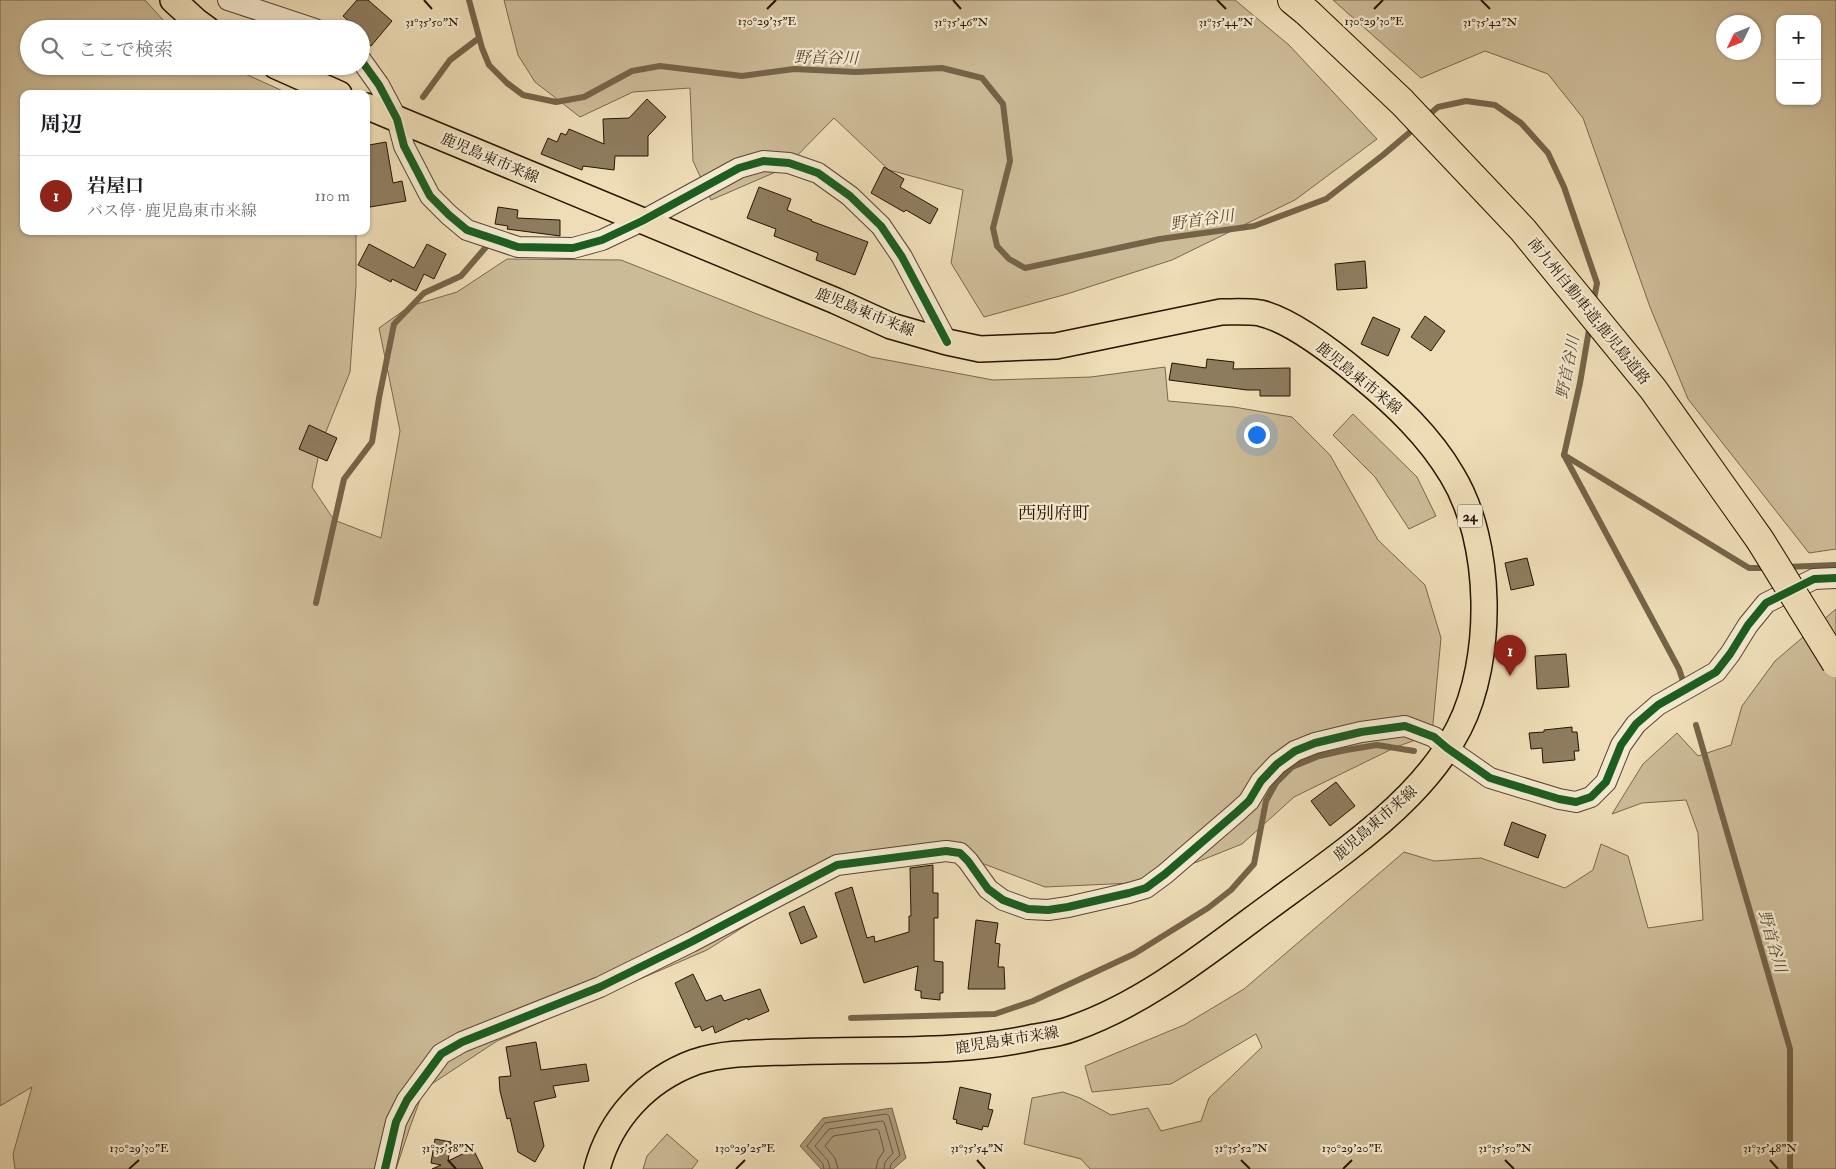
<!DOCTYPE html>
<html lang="ja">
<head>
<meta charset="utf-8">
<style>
  :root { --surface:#fff; --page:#f6f6f6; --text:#202124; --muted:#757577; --line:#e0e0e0; --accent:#8f2418 }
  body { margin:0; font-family:"IM FELL Double Pica","Noto Serif JP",serif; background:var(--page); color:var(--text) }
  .controls { position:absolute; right:15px; top:15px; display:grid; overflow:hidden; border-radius:10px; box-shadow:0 1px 4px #0004 }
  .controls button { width:45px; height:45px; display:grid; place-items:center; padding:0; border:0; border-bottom:1px solid var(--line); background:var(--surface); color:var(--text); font:25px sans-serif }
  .compass { position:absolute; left:1716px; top:15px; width:45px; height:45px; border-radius:50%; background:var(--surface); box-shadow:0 1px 4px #0004; rotate:227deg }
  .you { position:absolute; left:1256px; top:434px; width:18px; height:18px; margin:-12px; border:4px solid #fff; border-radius:50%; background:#1a73e8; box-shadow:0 0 0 8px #1a73e833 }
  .badge { display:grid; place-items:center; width:32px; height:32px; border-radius:50%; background:var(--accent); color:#fff; font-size:16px; font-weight:700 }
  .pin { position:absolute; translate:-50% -41px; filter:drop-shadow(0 1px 2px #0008) }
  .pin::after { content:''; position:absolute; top:26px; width:18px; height:15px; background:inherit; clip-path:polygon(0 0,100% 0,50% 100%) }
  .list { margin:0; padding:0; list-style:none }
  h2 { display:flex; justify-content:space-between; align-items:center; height:65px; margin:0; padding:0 20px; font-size:21px }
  h2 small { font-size:16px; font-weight:400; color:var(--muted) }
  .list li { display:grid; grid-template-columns:32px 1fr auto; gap:15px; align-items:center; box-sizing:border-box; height:80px; padding:0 20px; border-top:1px solid var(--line) }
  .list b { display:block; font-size:19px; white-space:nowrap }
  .list p { margin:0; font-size:16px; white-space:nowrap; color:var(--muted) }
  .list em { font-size:16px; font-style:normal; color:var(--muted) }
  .icon { flex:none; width:28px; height:28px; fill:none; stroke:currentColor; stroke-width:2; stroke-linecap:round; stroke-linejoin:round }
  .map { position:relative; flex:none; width:1836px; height:1169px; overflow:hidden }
  .search { position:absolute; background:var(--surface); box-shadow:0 1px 4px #0004; left:20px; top:20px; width:350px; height:55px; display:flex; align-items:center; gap:12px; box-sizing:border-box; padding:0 18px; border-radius:28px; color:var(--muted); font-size:19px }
  .panel { position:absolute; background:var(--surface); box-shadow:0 1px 4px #0004; left:20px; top:90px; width:350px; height:145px; border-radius:10px }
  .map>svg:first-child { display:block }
  .green { fill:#ccbb97; stroke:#79674c; fill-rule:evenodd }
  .water { fill:#aa9878; stroke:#756348 }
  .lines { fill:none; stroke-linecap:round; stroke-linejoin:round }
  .shore { stroke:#68563c; stroke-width:1 }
  .stream { stroke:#756348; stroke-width:6 }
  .building { fill:#8e7c5f; stroke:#261301 }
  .minor-casing { stroke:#58462e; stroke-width:22 }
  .major-casing { stroke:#261301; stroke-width:28 }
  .highway-casing { stroke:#261301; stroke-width:30 }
  .minor { stroke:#f4e9d0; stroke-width:20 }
  .major { stroke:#eeddb6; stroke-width:25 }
  .highway { stroke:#eeddb6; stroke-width:28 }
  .highway-bridge-casing { stroke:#261301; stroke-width:30; stroke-linecap:butt }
  .highway-bridge { stroke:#eeddb6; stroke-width:28 }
  .cycleway-casing { stroke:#f4e9d0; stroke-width:11 }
  .cycleway { stroke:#1b5e20; stroke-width:8 }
  .ticks { fill:none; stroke:#261301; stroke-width:2 }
  .labels { text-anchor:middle; stroke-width:4.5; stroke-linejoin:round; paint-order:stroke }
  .shield { fill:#f4e9d0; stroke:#64533f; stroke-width:1 }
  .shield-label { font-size:14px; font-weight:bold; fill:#261301 }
  .street-label { font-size:15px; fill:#261301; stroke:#f4e9d0 }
  .water-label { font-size:16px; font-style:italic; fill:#5b4831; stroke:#f4e9d0 }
  .quarter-label { font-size:18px; fill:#261301; stroke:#f4e9d0 }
  .ticks-label { font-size:12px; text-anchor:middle; fill:#261301; stroke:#f4e9d0; stroke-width:4.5; stroke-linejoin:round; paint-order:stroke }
</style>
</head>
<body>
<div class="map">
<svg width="1836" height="1169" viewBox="0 0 1836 1169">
  <rect width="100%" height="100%" fill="#eeddb6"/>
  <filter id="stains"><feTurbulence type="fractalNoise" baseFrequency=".004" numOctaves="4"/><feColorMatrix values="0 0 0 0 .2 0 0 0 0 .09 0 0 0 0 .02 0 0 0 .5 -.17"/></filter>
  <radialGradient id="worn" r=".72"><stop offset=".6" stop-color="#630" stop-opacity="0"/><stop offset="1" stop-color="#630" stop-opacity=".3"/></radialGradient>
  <g class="green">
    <path d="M 0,0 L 145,0 L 171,29 L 29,29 L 29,66 L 228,66 L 285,92 L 24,94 L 24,231 L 356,231 L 356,286 L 350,372 L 321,444 L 312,487 L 334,520 L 381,538 L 400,431 L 379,328 L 410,306 L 457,292 L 507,259 L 621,260 L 762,316 L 871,357 L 993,380 L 1091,377 L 1165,367 L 1168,401 L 1234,407 L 1292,417 L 1330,455 L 1378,540 L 1425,585 L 1441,638 L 1432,734 L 1396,747 L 1294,797 L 1242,844 L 1197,862 L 1133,883 L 1045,887 L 984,864 L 879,854 L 810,885 L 707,950 L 497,1041 L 424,1089 L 410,1127 L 396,1169 L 15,1169 L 13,1154 L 32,1087 L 0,1106 Z"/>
    <path d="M 504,0 L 1235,0 L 1289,45 L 1377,139 L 1295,200 L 1172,260 L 1067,294 L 984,317 L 951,263 L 963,190 L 889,170 L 834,118 L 785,168 L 711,200 L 693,161 L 690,88 L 633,92 L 580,117 L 535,82 L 518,55 Z"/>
    <path d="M 1333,0 L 1836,0 L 1836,549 L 1809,553 L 1688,399 L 1650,307 L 1583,118 L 1548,74 L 1485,51 L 1421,78 ZM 1780,19 L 1817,19 L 1817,101 L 1780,101 ZM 1724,22 L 1754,22 L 1754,52 L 1724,52 Z"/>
    <path d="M 1353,414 L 1417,477 L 1436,516 L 1409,529 L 1375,477 L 1333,435 Z"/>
    <path d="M 1836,609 L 1836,1169 L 1090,1169 L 1081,1159 L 1024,1144 L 1032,1098 L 1063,1092 L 1080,1098 L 1111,1115 L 1148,1108 L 1161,1131 L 1201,1121 L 1209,1098 L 1262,1047 L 1256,1034 L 1171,1084 L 1092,1092 L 1085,1066 L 1184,1025 L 1244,989 L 1404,852 L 1434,861 L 1481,858 L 1565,888 L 1593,870 L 1601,844 L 1628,856 L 1648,928 L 1703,920 L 1698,833 L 1686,800 L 1642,803 L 1612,814 L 1643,764 L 1677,733 L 1698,756 L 1731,745 L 1742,706 L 1775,661 Z"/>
    <path d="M 667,1134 L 698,1161 L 692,1169 L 643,1169 L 647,1156 Z"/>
  </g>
  <path class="water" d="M 892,1108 L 906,1158 L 893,1169 L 821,1169 L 800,1146 L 823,1118 Z"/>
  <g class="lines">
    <g class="shore">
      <path d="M 824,1169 L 823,1164 L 807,1146 L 825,1123 L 886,1114 L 889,1116 L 900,1155 L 891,1164 L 890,1169"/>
      <path d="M 830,1169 L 828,1161 L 815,1146 L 829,1129 L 882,1121 L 884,1122 L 893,1153 L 885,1162 L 884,1169"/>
      <path d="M 838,1169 L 835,1158 L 825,1146 L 833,1136 L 877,1129 L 879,1131 L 884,1151 L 878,1160 L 876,1169"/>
    </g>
    <g class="stream">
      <path d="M 469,0 L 482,48 L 489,65 L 507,83 L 523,95 L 556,102 L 584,97 L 632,71 L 660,66 L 742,76 L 794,69 L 856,72 L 942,68 L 982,78 L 1003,104 L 1010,161 L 993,228 L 997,246 L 1009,259 L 1025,268 L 1160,239 L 1254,226 L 1326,199 L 1383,155 L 1416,127"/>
      <path d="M 423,97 L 450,60 L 479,38"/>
      <path d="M 1425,118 L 1438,107 L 1466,101 L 1495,105 L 1521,123 L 1548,153 L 1564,187 L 1597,283 L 1593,304"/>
      <path d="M 1590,324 L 1580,383 L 1564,455 L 1679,669 L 1685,687"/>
      <path d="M 1564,455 L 1749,568 L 1767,568"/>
      <path d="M 1785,567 L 1836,565"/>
      <path d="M 316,603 L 344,479 L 372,442 L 379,398 L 394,324 L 424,293 L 461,276 L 486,247"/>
      <path d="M 1696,725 L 1790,1049 L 1790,1169"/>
      <path d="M 851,1018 L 995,1014 L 1033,1001 L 1134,954 L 1208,908 L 1231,890 L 1254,864 L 1266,801 L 1276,783 L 1292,767 L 1319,756 L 1346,750 L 1377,745 L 1414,751"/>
    </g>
  </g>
  <g class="building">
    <path d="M 357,0 L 368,0 L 392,21 L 371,46 L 361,38 L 361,29 L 357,29 L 343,16 Z"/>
    <path d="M 647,99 L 666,117 L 648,136 L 648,156 L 615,156 L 614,170 L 583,166 L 582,170 L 541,154 L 548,138 L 557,142 L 561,133 L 566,135 L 569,129 L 604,144 L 603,119 L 629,118 Z"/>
    <path d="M 386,142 L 393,183 L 402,181 L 406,201 L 370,207 L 367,187 L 369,187 L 366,171 L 366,149 L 369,148 L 369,145 Z"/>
    <path d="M 884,167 L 904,179 L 900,187 L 938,209 L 930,224 L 906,210 L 904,212 L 871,193 Z"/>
    <path d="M 759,187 L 791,199 L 787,210 L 812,220 L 811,221 L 868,242 L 855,275 L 816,260 L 818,253 L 774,236 L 776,229 L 747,218 Z"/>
    <path d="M 498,207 L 518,210 L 517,218 L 560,220 L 560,236 L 507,229 L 508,226 L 495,224 Z"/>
    <path d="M 369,244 L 414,268 L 427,244 L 446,254 L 434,279 L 424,274 L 416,291 L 392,279 L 391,282 L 358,265 Z"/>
    <path d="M 1365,261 L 1367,288 L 1337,290 L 1335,264 Z"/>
    <path d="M 1425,316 L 1445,331 L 1431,351 L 1411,337 Z"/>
    <path d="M 1373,317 L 1400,329 L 1388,356 L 1361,344 Z"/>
    <path d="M 1207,359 L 1234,362 L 1233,369 L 1290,368 L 1290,396 L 1260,396 L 1260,390 L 1247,390 L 1169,380 L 1172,363 L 1206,368 Z"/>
    <path d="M 309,425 L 337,438 L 327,461 L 299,449 Z"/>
    <path d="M 1527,558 L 1534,585 L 1511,590 L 1505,563 Z"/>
    <path d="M 1566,654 L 1569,687 L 1537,689 L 1535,656 Z"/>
    <path d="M 1572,727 L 1572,732 L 1577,732 L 1579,751 L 1574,751 L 1575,760 L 1543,763 L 1542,748 L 1531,749 L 1529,733 L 1544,732 L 1544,730 Z"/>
    <path d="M 1336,782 L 1355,806 L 1330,826 L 1311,801 Z"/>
    <path d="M 1512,822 L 1546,835 L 1538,858 L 1504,845 Z"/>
    <path d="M 933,865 L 933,893 L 938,893 L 938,918 L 934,918 L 934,961 L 943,962 L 943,993 L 940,993 L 940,1000 L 921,998 L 921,991 L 915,990 L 918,966 L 864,983 L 835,893 L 852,887 L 867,938 L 874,936 L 875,942 L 909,932 L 909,916 L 911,916 L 910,868 Z"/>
    <path d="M 804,906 L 817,937 L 801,944 L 789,913 Z"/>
    <path d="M 976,920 L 998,923 L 995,943 L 1000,944 L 998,967 L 1004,967 L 1005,989 L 968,989 Z"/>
    <path d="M 693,974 L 706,1001 L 721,995 L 724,1001 L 760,989 L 769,1011 L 748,1020 L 747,1018 L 715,1033 L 713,1026 L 702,1031 L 700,1026 L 695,1028 L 675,983 Z"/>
    <path d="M 536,1042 L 541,1070 L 586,1064 L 589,1081 L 553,1086 L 556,1097 L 534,1102 L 544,1146 L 535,1162 L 518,1152 L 510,1118 L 507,1119 L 500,1091 L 499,1077 L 511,1076 L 506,1047 Z"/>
    <path d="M 960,1087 L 991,1094 L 988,1109 L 993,1110 L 988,1127 L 983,1126 L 982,1130 L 956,1123 L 957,1120 L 953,1119 Z"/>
    <path d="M 435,1139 L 451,1142 L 448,1161 L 473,1149 L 483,1169 L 432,1169 L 441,1165 L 431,1163 Z"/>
  </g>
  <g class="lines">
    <g class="minor-casing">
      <g id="minor">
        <path d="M 228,0 L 315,29"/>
        <path d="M 361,60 L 379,85 L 397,119 L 404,146 L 430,196 L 449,215 L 467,230 L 518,247 L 573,248 L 602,240 L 642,221 L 739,168 L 763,161 L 789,163 L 818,173 L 850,196 L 881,226 L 902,257 L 947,342"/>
        <path d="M 385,1169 L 396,1122 L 407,1100 L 441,1054 L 462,1042 L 600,987 L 691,942 L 837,865 L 946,851 L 960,853 L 968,861 L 988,889 L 1003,900 L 1028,909 L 1048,910 L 1068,907 L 1129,893 L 1146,888 L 1165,874 L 1237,812 L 1249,801 L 1261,781 L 1277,764 L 1295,751 L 1315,743 L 1361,732 L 1405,726 L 1434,737 L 1447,748 L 1490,778 L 1559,799 L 1576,802 L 1591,797 L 1606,782 L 1621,745 L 1636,724 L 1658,705 L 1716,672 L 1730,654 L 1748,625 L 1766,603 L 1814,579 L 1836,578"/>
      </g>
    </g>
    <g class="major-casing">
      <g id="major">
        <path d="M 173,0 L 196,21 L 207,29"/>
        <path d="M 276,66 L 339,94"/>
        <path d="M 366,106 L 836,301 L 891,326 L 947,342 L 980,349 L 1056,346 L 1221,312 C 1234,312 1247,311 1260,313 C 1291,320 1337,356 1361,376 C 1396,405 1429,436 1452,475 C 1493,542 1494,659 1459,728 C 1434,777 1389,817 1346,850 C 1315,874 1282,897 1250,921 C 1195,962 1139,1005 1074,1028 C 1062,1033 1048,1035 1035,1037 C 955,1055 872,1048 790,1052 C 758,1053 725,1052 695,1062 C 646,1080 610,1119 597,1169"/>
      </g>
    </g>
    <g class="highway-casing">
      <path id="highway" d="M 1292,0 L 1308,13"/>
    </g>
    <use href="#minor" class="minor"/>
    <use href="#major" class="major"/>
    <use href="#highway" class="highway"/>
    <g class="highway-bridge-casing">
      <path id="highway-bridge" d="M 1308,13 L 1402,102 L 1523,230 L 1653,389 L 1760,540 L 1836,663"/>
    </g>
    <use href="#highway-bridge" class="highway-bridge"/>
    <g class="cycleway-casing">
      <g id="cycleway">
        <path d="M 361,60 L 379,85 L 397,119 L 404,146 L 430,196 L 449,215 L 467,230 L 518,247 L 573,248 L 602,240 L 642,221 L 739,168 L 763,161 L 789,163 L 818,173 L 850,196 L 881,226 L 902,257 L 947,342"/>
        <path d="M 385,1169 L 396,1122 L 407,1100 L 441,1054 L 462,1042 L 600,987 L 691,942 L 837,865 L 946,851 L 960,853 L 968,861 L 988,889 L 1003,900 L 1028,909 L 1048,910 L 1068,907 L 1129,893 L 1146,888 L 1165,874 L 1237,812 L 1249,801 L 1261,781 L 1277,764 L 1295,751 L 1315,743 L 1361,732 L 1405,726 L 1434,737 L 1447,748 L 1490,778 L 1559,799 L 1576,802 L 1591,797 L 1606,782 L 1621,745 L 1636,724 L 1658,705 L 1716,672 L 1730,654 L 1748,625 L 1766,603 L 1814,579 L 1836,578"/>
      </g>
    </g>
    <use href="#cycleway" class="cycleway"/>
  </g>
  <path class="ticks" d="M 424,0 L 432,9M 953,0 L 961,9M 1217,0 L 1226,9M 1481,0 L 1490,9M 767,9 L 776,0M 1374,9 L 1383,0M 448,1160 L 456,1169M 977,1160 L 985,1169M 1241,1160 L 1250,1169M 1505,1160 L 1514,1169M 1770,1160 L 1778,1169M 129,1169 L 139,1160M 736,1169 L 745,1160M 1343,1169 L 1352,1160"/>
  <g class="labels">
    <rect class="shield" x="1457.5" y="504.5" width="25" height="23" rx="4"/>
    <g class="shield-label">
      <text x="1470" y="521">24</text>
    </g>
    <g class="street-label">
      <text transform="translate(490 158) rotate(23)" y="5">鹿児島東市来線</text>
      <text transform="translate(1589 311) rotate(51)" y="5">南九州自動車道;鹿児島道路</text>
      <text transform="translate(865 312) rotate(22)" y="5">鹿児島東市来線</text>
      <text transform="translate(1359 378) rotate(39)" y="5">鹿児島東市来線</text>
      <text transform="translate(1375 823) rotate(-41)" y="5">鹿児島東市来線</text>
      <text transform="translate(1007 1040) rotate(-9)" y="5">鹿児島東市来線</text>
    </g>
    <g class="water-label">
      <text transform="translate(826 57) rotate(1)" y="6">野首谷川</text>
      <text transform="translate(1202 219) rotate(-8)" y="6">野首谷川</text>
      <text transform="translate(1567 367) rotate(-79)" y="6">野首谷川</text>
      <text transform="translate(1773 941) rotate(74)" y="6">野首谷川</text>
    </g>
    <g class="quarter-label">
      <text x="1054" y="519">西別府町</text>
    </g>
  </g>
  <g class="ticks-label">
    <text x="767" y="25">130°29'35"E</text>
    <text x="1374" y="25">130°29'30"E</text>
    <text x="432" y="26">31°35'50"N</text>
    <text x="1226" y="26">31°35'44"N</text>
    <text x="1490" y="26">31°35'42"N</text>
    <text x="961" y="26">31°35'46"N</text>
    <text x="448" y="1152">31°35'58"N</text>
    <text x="977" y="1152">31°35'54"N</text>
    <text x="1241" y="1152">31°35'52"N</text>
    <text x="1505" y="1152">31°35'50"N</text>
    <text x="1770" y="1152">31°35'48"N</text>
    <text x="139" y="1152">130°29'30"E</text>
    <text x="745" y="1152">130°29'25"E</text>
    <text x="1352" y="1152">130°29'20"E</text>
  </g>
  <rect width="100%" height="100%" filter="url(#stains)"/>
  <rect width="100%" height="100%" fill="url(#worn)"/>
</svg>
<div class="controls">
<button>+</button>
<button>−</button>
</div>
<svg class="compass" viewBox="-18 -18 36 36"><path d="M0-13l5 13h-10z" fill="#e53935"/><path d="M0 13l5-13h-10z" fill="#757577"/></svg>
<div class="you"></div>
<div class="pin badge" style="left:1510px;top:676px">1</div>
<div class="search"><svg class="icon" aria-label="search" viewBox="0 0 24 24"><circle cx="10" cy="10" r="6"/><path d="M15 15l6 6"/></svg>ここで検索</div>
<section class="panel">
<h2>周辺<small></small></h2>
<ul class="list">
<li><span class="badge">1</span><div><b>岩屋口</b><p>バス停 · 鹿児島東市来線</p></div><em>110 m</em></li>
</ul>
</section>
</div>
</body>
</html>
